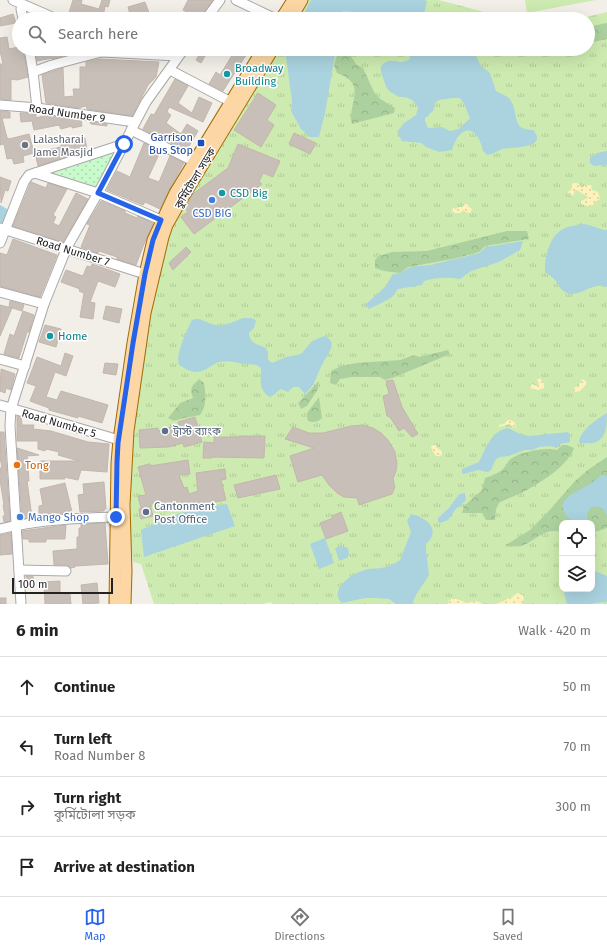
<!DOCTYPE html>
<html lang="en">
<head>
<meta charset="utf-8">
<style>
  :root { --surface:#fff; --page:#f6f6f6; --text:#222; --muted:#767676; --line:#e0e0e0; --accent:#2563eb }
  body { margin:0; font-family:"Fira Sans","Noto Sans Bengali",sans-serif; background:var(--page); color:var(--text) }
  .controls { position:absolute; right:12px; bottom:12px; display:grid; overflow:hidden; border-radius:8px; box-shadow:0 4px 16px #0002 }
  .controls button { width:36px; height:36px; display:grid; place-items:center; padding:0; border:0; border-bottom:1px solid var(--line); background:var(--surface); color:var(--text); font:20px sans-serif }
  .scale { position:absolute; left:12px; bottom:10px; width:101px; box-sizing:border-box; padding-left:4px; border:2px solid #222; border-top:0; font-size:11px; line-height:14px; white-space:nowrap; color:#222; -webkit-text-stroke:3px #fff; paint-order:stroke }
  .stop { position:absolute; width:12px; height:12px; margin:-9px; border:3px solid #2563eb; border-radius:50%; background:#fff }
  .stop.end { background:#2563eb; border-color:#fff; box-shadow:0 1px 4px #0008 }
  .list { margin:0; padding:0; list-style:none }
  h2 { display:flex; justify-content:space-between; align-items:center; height:52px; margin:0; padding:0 16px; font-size:17px }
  h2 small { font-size:13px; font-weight:400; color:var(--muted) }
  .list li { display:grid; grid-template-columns:26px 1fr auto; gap:12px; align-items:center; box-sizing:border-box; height:60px; padding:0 16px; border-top:1px solid var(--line) }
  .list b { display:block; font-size:15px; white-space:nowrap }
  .list p { margin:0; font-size:13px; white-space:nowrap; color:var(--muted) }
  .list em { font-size:13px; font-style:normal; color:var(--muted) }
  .icon { flex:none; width:22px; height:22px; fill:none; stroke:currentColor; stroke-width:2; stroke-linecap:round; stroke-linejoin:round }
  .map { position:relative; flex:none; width:607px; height:604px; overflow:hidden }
  .search { position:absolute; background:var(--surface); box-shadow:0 4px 16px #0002; left:12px; right:12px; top:12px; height:44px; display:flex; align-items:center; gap:10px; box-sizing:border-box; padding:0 14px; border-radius:22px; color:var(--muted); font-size:15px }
  .sheet { height:292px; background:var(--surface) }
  nav { display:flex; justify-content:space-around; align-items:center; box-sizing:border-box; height:56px; border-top:1px solid var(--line); background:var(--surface); font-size:11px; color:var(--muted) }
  nav a { display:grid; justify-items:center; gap:2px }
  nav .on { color:var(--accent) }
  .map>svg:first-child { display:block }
  .grass { fill:url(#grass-tufts); fill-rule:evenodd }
  .forest { fill:url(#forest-crowns) }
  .sand { fill:url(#sand-dots) }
  .park { fill:url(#park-dots) }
  .garden { fill:#cdebb0 }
  .water { fill:#aad3df; fill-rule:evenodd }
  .building { fill:#c7bfb8; stroke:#c4b6ab }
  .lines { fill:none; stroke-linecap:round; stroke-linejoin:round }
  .minor-casing { stroke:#a9a9a9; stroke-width:11 }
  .major-casing { stroke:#a06b00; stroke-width:13 }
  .minor { stroke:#fff; stroke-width:9 }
  .major { stroke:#fcd6a4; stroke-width:11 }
  .route { stroke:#2563eb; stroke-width:5 }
  .culture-dot { fill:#0f9aa8; stroke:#fff; stroke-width:1.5 }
  .transit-dot { fill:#1a4fb4; stroke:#fff; stroke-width:1.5 }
  .worship-dot { fill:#6b7280; stroke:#fff; stroke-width:1.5 }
  .shop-dot { fill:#3f7fe0; stroke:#fff; stroke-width:1.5 }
  .service-dot { fill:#5c6f8a; stroke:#fff; stroke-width:1.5 }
  .food-dot { fill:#e8710a; stroke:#fff; stroke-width:1.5 }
  .labels { text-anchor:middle; stroke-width:3; stroke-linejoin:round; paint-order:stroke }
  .culture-label { font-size:11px; fill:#0d838f; stroke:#fff; text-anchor:start }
  .street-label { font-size:11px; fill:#222; stroke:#fff }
  .transit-label { font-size:11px; fill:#164399; stroke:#fff; text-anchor:end }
  .worship-label { font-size:11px; fill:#5b616d; stroke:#fff; text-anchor:start }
  .shop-label { font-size:11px; fill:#366cbe; stroke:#fff }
  .service-label { font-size:11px; fill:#4e5e75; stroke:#fff; text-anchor:start }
  .food-label { font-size:11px; fill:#c56008; stroke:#fff; text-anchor:start }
</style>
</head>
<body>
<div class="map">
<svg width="607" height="604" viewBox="0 0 607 604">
  <defs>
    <pattern id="grass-tufts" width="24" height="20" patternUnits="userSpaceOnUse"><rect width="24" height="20" fill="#cdebb0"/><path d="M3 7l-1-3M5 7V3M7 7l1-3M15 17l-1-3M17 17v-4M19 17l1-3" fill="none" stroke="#b0c997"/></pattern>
    <pattern id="forest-crowns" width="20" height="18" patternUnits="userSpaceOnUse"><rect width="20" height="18" fill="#add19e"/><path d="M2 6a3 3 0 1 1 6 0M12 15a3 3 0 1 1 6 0" fill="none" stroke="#95b388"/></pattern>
    <pattern id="sand-dots" width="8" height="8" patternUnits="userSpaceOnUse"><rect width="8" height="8" fill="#fff1ba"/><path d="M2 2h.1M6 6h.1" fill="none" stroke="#dacea0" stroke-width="1.8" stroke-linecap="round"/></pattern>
    <pattern id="park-dots" width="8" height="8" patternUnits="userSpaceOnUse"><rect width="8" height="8" fill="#c8facc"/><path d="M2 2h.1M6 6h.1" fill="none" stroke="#acd6af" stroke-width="1.8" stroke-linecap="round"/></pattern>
  </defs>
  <rect width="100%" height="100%" fill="#f2efe9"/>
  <g class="grass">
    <path d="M 303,0 L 439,0 L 503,17 L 526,19 L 292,19 Z"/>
    <path d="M 607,12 L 607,604 L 272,604 L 271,602 L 263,604 L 154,604 L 141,564 L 133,562 L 127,500 L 143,355 L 167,235 L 275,49 L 588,49 L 588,19 L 578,19 ZM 562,523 L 592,523 L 592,589 L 562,589 Z"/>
  </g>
  <g class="forest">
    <path d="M 345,15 L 387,19 L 344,19 Z"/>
    <path d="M 607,23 L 607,39 L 588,43 L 588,27 Z"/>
    <path d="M 348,52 L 356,64 L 363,68 L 374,92 L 379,98 L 395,108 L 394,113 L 352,124 C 347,103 369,85 337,73 L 334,65 L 337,55 Z"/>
    <path d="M 507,231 L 527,231 L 529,239 L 485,246 L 479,252 L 453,259 L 408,267 L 400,273 L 384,271 L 375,268 L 375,260 L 379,256 L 392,252 L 427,251 Z"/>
    <path d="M 448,350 L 450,354 L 395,377 L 385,380 L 380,377 L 352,377 L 340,379 L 336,385 L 330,383 L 331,371 L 341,366 L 356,363 L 400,360 L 414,355 L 419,357 Z"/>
    <path d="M 199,379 L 204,383 C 206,394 207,406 200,415 L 184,418 L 174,421 L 168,418 L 180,403 L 193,398 C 189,388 192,386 199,379 Z"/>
    <path d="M 319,381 L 318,389 L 307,406 L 301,409 L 298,403 Z"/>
    <path d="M 319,397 L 322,418 C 318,422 314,423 308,421 L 307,413 Z"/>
    <path d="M 562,445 L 567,445 L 574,448 C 569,465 540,483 525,491 C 517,496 507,498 499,503 L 496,509 L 495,520 L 486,520 L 482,513 L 462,513 L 464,506 L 482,490 L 485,478 C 491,476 497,474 502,470 C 506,467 507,461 512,458 C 522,452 545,447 557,450 Z"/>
    <path d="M 607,457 L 607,528 L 592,533 L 592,523 L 562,523 L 562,532 C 559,531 555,531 552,531 C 533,534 528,552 506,545 L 530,530 L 547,513 L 575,481 L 589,469 Z"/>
  </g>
  <g class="sand">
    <path d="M 573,183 L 578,183 L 582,188 L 585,185 L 591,185 L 592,190 L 598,192 L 600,199 L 595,202 L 593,205 L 588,206 L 581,204 L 581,201 L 588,198 L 588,197 L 577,190 L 575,190 L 573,196 L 569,195 L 568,192 L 572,189 L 572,185 Z"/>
    <path d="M 465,204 L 467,204 L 469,207 L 472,209 L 470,213 L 465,212 L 464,210 L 460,213 L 455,213 L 452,211 L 453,208 L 456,209 L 458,207 L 462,207 Z"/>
    <path d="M 538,377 C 542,379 545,384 544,388 L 538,390 L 530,388 L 530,386 L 531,384 L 538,386 L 539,383 L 537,380 Z"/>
    <path d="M 582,379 L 586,381 L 586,385 L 580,391 L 575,392 L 573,389 L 579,385 Z"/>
    <path d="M 508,420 L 511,420 L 515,423 L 516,427 L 514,428 L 509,424 L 499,427 L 499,425 L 504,424 Z"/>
    <path d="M 433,445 L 436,445 L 437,448 L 442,451 L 442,454 L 441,456 L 436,456 L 433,452 L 431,447 Z"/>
    <path d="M 518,593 L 523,595 L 524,598 L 522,604 L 497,604 L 498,602 C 504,603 506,598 511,598 L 516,594 Z"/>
    <path d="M 454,598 L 467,603 L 476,601 L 483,604 L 448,604 L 449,600 Z"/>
  </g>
  <path class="park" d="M 120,147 L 97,190 L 40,173 Z"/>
  <path class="garden" d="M 525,0 L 596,0 L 527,13 Z"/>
  <g class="water">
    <path d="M 311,0 L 424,0 L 427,1 L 423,19 L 343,11 L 341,19 L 301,19 Z"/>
    <path d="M 285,49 L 336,49 L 325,113 L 319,137 L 310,137 L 301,129 L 291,111 L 292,101 Z"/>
    <path d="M 410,49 L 433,49 L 436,51 L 442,51 L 451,49 L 463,49 L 475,54 L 481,66 L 490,73 L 496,91 C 501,94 509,96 511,101 C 519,114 511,130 533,130 C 550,149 509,147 502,149 C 497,151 493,154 487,155 L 483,151 C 477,124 460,124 452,150 L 439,152 L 426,147 L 421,143 L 402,141 L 397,132 L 404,123 L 416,115 L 418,108 C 416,104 413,100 410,99 C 404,96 399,98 392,93 C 385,88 386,85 383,78 C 381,72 378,66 386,62 C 394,58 399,66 410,59 ZM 452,98 L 460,98 L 464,104 L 470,118 L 459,129 L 450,131 L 442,127 L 428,128 L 425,121 L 425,118 L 433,111 L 435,103 L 439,100 Z"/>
    <path d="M 607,151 L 607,165 L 594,166 L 590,163 L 590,158 L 597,153 Z"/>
    <path d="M 0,205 L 9,210 L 1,225 L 0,225 Z"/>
    <path d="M 581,224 C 593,224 598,230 607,230 L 607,287 C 591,281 579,300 565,292 C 560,290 559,284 555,280 C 553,277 549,275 545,272 C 544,257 550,234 565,228 C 570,226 576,226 581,224 Z"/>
    <path d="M 523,241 L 520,250 L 499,262 L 471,271 L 460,279 C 448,277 437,277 424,281 L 422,285 L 398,289 C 396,291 395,295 392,297 C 391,298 372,308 369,309 L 365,305 L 385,287 L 393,274 L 400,273 L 408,268 L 417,266 L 431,265 L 479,253 L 486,247 Z"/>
    <path d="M 243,318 L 251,318 L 256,320 L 254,328 L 249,333 C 250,344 257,344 266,348 L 268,352 L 268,360 L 272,363 L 286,357 L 301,354 L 312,341 L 324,336 C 341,342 325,356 322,365 C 315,378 317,383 305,394 L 299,387 C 294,386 291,388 288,392 L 281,389 C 276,392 275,395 270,397 C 258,390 261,380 261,368 C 256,363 250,365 243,364 C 235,362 228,360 219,362 C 211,365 205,372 196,372 C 190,372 184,368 179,365 C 175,355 187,330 192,320 C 202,316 207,325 217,325 C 226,326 235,321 243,318 Z"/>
    <path d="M 607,413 C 607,424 607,440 593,443 C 589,444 585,442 580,444 L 579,441 C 582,429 597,419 607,413 Z"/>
    <path d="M 508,428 L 522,435 L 530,436 L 568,432 L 570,436 L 570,442 L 560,444 L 557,448 L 550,446 L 539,447 L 532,450 L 525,450 L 509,456 L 500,457 L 496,459 L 491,470 L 488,472 L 478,470 L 464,474 L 462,473 L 462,469 L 479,462 C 486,448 491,431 508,428 Z"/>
    <path d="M 601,475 L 607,476 L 607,515 C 602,508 600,505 591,507 L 587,514 L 588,523 C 580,523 571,523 566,515 C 554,499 578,491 589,485 C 593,482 597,478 601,475 Z"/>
    <path d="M 465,493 L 466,498 L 465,501 L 456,509 L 448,520 L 440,523 L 438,522 L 438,518 L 449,508 L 459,494 Z"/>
    <path d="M 227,504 L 235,526 L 144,557 L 141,530 L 180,513 Z"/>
    <path d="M 411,514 C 427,517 442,531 426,544 L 426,550 L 429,575 L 416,595 L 412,604 L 396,604 L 389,599 L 375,598 L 365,598 L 342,603 C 328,590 352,573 365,570 C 370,568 375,569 380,568 C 387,568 394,564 400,560 L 411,532 L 407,521 Z"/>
    <path d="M 325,538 L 334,563 L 319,569 L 310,544 Z"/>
    <path d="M 342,546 L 348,548 L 349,555 L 347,558 L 339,561 L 335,548 Z"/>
    <path d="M 592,570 L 607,576 L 607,602 L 594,603 L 592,604 L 567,604 L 563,589 L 592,589 Z"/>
  </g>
  <g class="building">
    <path d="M 73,0 L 82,0 L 81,4 L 99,9 L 102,0 L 110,0 L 108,7 L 105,6 L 103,17 L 99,16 L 98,19 L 67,19 Z"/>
    <path d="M 188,0 L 213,0 L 200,19 L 183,10 Z"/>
    <path d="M 145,2 L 149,13 L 131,18 L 128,7 Z"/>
    <path d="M 225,12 L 229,15 L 227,19 L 221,19 Z"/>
    <path d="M 13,14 L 16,23 L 0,26 L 0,18 Z"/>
    <path d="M 7,37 L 9,49 L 19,47 L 19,49 L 23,49 L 28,77 L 17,80 L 11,79 L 11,100 L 0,99 L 0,64 L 3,64 L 0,51 L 0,38 Z"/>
    <path d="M 35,49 L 46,49 L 47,50 L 52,49 L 89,49 L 52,59 L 52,58 L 37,61 Z"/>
    <path d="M 203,49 L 209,49 L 201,63 L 196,60 Z"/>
    <path d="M 236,49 L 250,49 L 223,91 L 209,84 L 216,72 L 220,75 Z"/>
    <path d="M 99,59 L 159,62 L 156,77 L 148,85 L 132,116 L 87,109 L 86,106 L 78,108 L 46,103 L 42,75 L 63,68 L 64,97 L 74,96 L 73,89 L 80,89 L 80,67 L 86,67 L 86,62 Z"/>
    <path d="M 175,79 L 188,86 L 178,103 L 192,113 L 199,97 L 212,103 L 203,122 L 169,107 L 167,112 L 171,115 L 166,123 L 181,134 L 187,124 L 198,131 L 186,151 L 174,145 L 158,133 L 156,136 L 143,129 L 151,114 L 154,115 Z"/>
    <path d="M 258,93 L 276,105 L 267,120 L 274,125 L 261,147 L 234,130 Z"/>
    <path d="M 0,111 L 10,112 L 10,118 L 0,118 Z"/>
    <path d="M 20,113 L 29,113 L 29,115 L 36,114 L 36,118 L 47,115 L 81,120 L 82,126 L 72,128 L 72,126 L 61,129 L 59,125 L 34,130 L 32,121 L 21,122 Z"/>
    <path d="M 2,118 L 7,138 L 8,138 L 9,139 L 29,134 L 34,153 L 23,156 L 24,162 L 14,164 L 12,158 L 7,159 L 4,144 L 0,145 L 0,119 Z"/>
    <path d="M 90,122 L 107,124 L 107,126 L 91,124 Z"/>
    <path d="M 294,133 L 316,143 L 310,154 L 289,144 Z"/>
    <path d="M 85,138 L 87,150 L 38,166 L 35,153 L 61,147 L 61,144 Z"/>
    <path d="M 144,143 L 151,146 L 150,148 L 160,152 L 148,178 L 159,182 L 170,156 L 184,163 L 169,190 L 160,209 L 145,202 L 143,205 L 107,190 L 117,171 L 130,177 Z"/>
    <path d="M 238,144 L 280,161 L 273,177 L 263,173 L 259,182 L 262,184 L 194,234 L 181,217 L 188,212 L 185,208 L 193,194 L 228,168 Z"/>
    <path d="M 0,177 L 11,181 L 8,191 L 5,190 L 1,203 Z"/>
    <path d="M 31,182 L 46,188 L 48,183 L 67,189 L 53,215 L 56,217 L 53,223 L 59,226 L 76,193 L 88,199 L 63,242 L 13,226 Z"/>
    <path d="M 101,201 L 125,211 L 125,213 L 137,218 L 138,216 L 153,223 L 144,244 L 136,265 L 117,259 L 117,257 L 99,251 L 98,253 L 81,247 L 90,225 L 87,224 Z"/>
    <path d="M 13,239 L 57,255 L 40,297 L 0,286 L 0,253 L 7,255 Z"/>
    <path d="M 186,247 L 191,252 L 173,270 L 169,263 Z"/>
    <path d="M 92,264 L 120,274 L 115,287 L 98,281 L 90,302 L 95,303 L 93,319 L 80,317 L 84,293 L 79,291 L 80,289 L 61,282 L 66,270 L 83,276 L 87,266 L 91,267 Z"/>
    <path d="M 10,301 L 24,305 L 22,311 L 9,307 Z"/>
    <path d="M 0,305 L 12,308 L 0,336 Z"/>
    <path d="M 106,306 L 122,309 L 119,323 L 103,319 Z"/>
    <path d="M 23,311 L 34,315 L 29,332 L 27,332 L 19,358 L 4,354 L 10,334 L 14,336 Z"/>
    <path d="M 45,325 L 61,329 L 56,347 L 39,342 Z"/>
    <path d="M 65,353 L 73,356 L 66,376 L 55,372 L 46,397 L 57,400 L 61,391 L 108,405 L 102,423 L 78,416 L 78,418 L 49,410 L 49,408 L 30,401 L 36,386 L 27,383 L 37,357 L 61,366 Z"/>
    <path d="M 105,363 L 118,364 L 116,375 L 103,373 Z"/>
    <path d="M 1,369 L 15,374 L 11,390 L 6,388 L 5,393 L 0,391 Z"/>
    <path d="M 393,380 L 402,407 L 418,434 L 412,437 L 404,428 L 399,431 L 390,417 L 387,416 L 383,396 L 389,394 L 386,381 Z"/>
    <path d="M 17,416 L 21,417 L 22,425 L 34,425 L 33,429 L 51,431 L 88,442 L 109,444 L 107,472 L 81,470 L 78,480 L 64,477 L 65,479 L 40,479 L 40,461 L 79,461 L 58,455 L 59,452 L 46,449 L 45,451 L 38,449 L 38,441 L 17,441 Z"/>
    <path d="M 195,417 L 202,442 L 184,447 L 183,443 L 168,447 L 140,448 L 139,430 L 158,428 L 158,431 L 179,425 L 178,422 Z"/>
    <path d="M 363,425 L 373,428 L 381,433 L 388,440 L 395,452 L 397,464 L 396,471 L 393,479 L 395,487 L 392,494 L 359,505 L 357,498 L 344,497 L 337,493 L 329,485 L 322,475 L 298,482 L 290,456 L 314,448 L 285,439 L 293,427 L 309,433 L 323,433 L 351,426 Z"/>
    <path d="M 0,432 L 4,432 L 10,521 L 4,522 L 3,516 L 5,516 L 3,505 L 4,505 L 0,480 L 0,478 L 1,478 L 0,468 L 2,468 L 0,457 Z"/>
    <path d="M 238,436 L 265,436 L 264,458 L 212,457 L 212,458 L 203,458 L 204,442 L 214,443 L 214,437 L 238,437 Z"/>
    <path d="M 17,448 L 39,455 L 27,456 L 29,481 L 27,481 L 32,517 L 22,519 Z"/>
    <path d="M 188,460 L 190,474 L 179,475 L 184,488 L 187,487 L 189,494 L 198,491 L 196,473 L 225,469 L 226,479 L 221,480 L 226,500 L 164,512 L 161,501 L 150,504 L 153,516 L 141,519 L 139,509 L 141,508 L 138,496 L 146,495 L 138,467 L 149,464 L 150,466 Z"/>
    <path d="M 276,475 L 280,489 L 238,498 L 234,485 Z"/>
    <path d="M 104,482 L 106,509 L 104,509 L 104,511 L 80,512 L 78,495 L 84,494 L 83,484 Z"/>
    <path d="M 65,483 L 72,512 L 39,516 L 39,506 L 43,505 L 40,489 Z"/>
    <path d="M 341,512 L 348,531 L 326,539 L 320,523 L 333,518 L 332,516 Z"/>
    <path d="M 105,523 L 108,564 L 75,566 L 75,567 L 71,568 L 67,565 L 54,565 L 53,551 L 77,549 L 77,537 L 79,537 L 79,528 L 81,528 L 81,524 Z"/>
    <path d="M 66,525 L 65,539 L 46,539 L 46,542 L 29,542 L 29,539 L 23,539 L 22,531 Z"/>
    <path d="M 11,533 L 12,554 L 0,555 L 0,535 Z"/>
    <path d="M 26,576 L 33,576 L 34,587 L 27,588 Z"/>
    <path d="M 60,581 L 60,595 L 70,594 L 71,604 L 45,604 L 44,582 Z"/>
    <path d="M 97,583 L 99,603 L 83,604 L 81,585 Z"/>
    <rect x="0" y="598" width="6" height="6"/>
  </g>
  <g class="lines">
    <g class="minor-casing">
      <g id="minor">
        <path d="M 13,0 L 52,17"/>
        <path d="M 236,0 L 276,19"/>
        <path d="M 21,9 L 23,19"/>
        <path d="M 206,19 L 220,0"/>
        <path d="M 29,49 L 33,72"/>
        <path d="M 170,70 L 231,102"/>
        <path d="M 0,105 L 37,108 L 135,122"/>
        <path d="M 37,108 L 33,72 L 52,65 L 101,52 L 178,56"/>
        <path d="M 131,130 L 193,161"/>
        <path d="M 124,144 L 35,173 L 98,193 L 161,220"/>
        <path d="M 0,228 L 145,274"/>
        <path d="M 0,243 L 24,182 L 29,175 L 35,173"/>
        <path d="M 0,292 L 44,304"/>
        <path d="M 0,359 L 25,366"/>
        <path d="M 0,405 L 119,440"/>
        <path d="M 0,529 C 38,520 77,518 116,517"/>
        <path d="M 19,570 L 66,571"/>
        <path d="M 21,604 L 10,426 L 11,409 L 44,304 L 67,247 L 102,186 L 146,102 L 184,49"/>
      </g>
    </g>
    <g class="major-casing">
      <g id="major">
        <path d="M 281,19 L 293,0"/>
        <path d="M 291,19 L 302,0"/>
        <path d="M 115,604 L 117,463 L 119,440 L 133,343 L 145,274 L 153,240 L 175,193 L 263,49"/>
        <path d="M 125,604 L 126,571 L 124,505 L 128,431 L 145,313 L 163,237 L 167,225 L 176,209 L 273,49"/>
      </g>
    </g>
    <use href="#minor" class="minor"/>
    <use href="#major" class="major"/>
  </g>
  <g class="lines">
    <path class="route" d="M 116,517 L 117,462 L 118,443 L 133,343 L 145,274 L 153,240 L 161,220 L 98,193 L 124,144"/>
  </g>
  <g class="culture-dot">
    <circle cx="227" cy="74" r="4"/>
    <circle cx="222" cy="193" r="4"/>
    <circle cx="50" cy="336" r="4"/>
  </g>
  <rect class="transit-dot" x="197" y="139" width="8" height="8" rx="2"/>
  <circle class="worship-dot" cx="25" cy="145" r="4"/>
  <g class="shop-dot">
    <circle cx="212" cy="200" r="4"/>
    <circle cx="20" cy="517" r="4"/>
  </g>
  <g class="service-dot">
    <circle cx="165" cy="431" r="4"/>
    <circle cx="146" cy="512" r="4"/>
  </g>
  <circle class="food-dot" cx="17" cy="465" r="4"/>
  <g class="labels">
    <g class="culture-label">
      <text x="235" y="72">Broadway<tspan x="235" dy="13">Building</tspan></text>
      <text x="230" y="197">CSD Big</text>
      <text x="58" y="340">Home</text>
    </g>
    <g class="street-label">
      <text transform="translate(67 113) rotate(8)" y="4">Road Number 9</text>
      <text transform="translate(195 178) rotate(-59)" y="4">কুর্মিটোলা সড়ক</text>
      <text transform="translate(73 251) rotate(17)" y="4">Road Number 7</text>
      <text transform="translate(59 423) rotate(16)" y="4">Road Number 5</text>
    </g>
    <g class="transit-label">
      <text x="193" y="141">Garrison<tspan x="193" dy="13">Bus Stop</tspan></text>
    </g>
    <g class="worship-label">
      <text x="33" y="143">Lalasharai<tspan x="33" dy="13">Jame Masjid</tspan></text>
    </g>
    <g class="shop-label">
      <text x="212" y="217">CSD BIG</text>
      <text x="28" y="521" text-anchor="start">Mango Shop</text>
    </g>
    <g class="service-label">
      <text x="173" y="435">ট্রাস্ট ব্যাংক</text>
      <text x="154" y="510">Cantonment<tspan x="154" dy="13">Post Office</tspan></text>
    </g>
    <g class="food-label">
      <text x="25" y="469">Tong</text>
    </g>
  </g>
</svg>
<div class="controls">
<button><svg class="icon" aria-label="locate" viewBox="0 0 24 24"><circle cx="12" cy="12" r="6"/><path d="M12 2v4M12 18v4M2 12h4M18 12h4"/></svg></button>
<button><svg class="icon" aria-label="layers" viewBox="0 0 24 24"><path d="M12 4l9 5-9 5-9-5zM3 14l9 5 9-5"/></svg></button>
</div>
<div class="scale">100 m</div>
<div class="stop" style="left:124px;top:144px"></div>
<div class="stop end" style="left:116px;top:517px"></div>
<div class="search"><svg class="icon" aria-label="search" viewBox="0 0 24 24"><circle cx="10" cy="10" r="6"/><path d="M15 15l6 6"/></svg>Search here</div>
</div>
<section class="sheet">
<h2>6 min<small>Walk · 420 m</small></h2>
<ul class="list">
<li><svg class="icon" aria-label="ahead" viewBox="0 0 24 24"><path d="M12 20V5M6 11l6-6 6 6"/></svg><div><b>Continue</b></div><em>50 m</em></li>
<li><svg class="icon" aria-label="left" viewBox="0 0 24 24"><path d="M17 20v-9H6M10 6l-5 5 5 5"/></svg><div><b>Turn left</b><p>Road Number 8</p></div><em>70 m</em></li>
<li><svg class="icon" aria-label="right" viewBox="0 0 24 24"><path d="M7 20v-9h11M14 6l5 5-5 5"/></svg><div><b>Turn right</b><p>কুর্মিটোলা সড়ক</p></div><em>300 m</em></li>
<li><svg class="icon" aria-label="arrive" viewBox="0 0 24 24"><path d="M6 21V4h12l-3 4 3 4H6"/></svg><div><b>Arrive at destination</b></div></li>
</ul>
</section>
<nav>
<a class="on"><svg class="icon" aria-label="map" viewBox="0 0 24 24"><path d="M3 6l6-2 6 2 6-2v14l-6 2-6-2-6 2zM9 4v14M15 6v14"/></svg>Map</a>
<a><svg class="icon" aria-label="directions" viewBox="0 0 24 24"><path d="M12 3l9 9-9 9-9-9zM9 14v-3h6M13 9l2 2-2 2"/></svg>Directions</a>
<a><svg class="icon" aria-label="saved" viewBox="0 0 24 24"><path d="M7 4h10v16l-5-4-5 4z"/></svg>Saved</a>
</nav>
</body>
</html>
